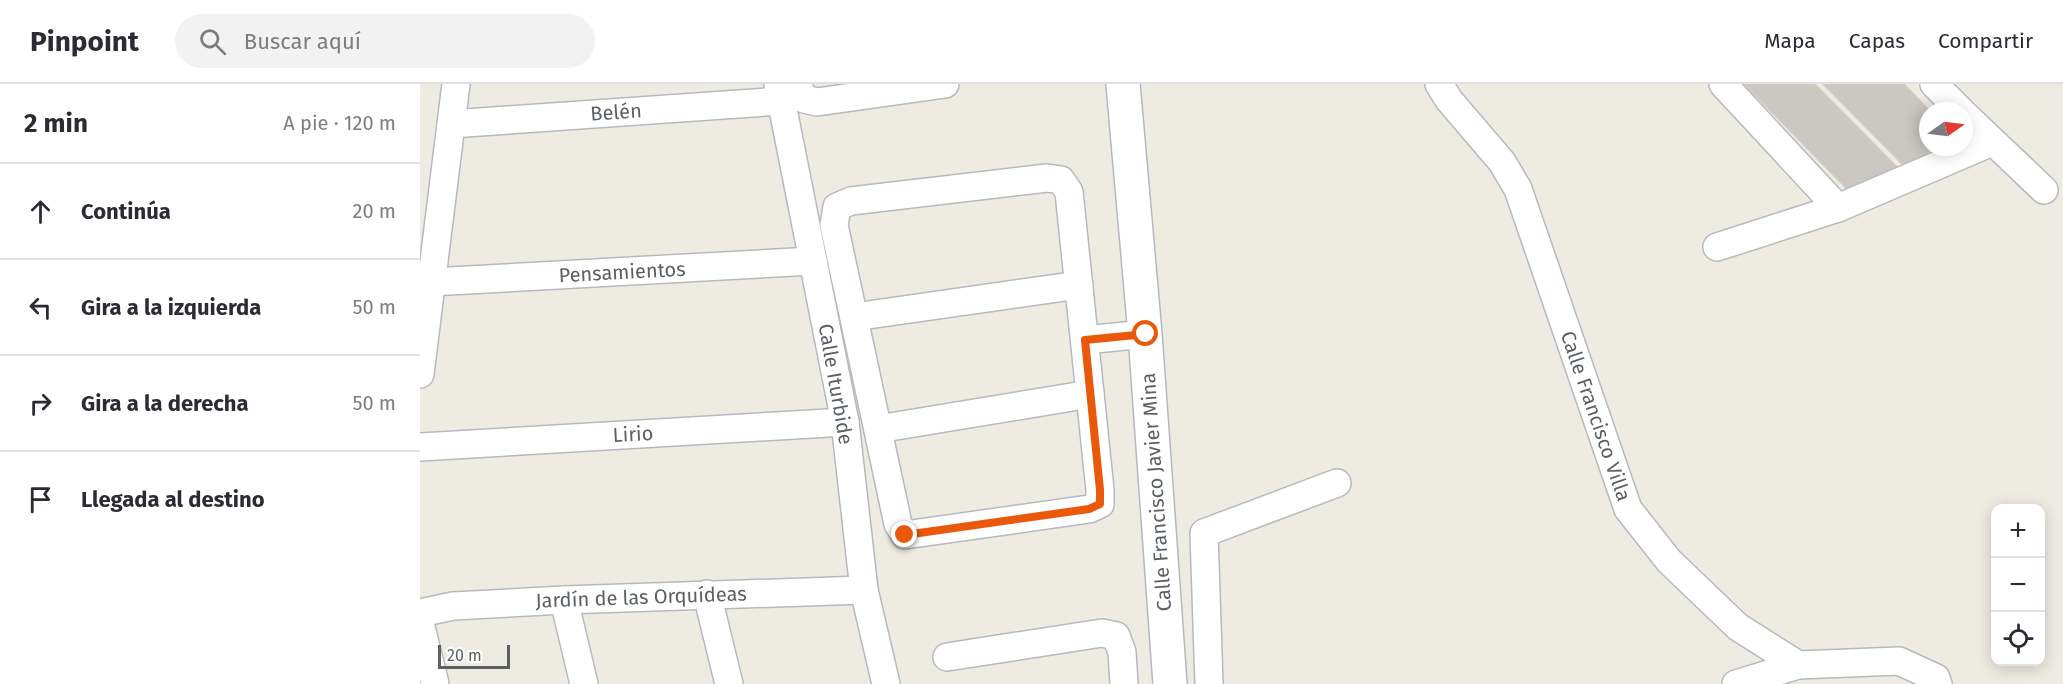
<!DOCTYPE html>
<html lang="es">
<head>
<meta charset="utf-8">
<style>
  :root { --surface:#fff; --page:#f2f2f3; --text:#2b2b33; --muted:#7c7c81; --line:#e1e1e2 }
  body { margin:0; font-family:"Fira Sans",sans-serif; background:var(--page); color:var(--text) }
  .controls { position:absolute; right:18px; bottom:18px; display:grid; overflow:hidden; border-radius:12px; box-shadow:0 3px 15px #0003 }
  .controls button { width:54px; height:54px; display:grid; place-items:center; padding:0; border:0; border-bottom:2px solid var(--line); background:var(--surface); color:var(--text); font:30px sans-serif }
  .compass { position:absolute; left:1499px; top:18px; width:54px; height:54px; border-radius:50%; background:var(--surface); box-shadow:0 3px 15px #0003; rotate:76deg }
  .scale { position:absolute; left:18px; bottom:15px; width:72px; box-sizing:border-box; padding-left:6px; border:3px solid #5b6064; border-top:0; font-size:16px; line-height:21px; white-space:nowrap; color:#5b6064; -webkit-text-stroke:4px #fff; paint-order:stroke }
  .stop { position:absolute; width:18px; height:18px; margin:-14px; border:4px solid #ea580c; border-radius:50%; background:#fff }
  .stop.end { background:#ea580c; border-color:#fff; box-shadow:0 2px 6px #0008 }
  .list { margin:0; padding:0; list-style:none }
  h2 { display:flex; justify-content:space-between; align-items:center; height:78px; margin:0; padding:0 24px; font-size:26px }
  h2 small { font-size:20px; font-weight:400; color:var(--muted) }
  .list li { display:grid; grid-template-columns:39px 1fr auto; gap:18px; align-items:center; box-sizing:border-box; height:96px; padding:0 24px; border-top:2px solid var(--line) }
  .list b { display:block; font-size:22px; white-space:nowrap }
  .list em { font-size:20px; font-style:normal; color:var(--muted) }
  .icon { flex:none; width:33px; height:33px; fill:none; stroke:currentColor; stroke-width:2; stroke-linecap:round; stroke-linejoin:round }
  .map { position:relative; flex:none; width:1643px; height:600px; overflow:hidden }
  header { display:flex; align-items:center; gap:36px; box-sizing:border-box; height:84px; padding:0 30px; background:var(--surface); border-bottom:2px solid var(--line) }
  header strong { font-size:28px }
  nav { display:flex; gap:33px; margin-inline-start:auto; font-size:21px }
  .search { width:420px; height:54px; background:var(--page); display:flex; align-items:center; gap:15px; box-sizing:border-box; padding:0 21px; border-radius:33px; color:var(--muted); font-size:22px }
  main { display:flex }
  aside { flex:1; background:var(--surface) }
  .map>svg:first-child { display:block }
  .building { fill:#cbc7c2; stroke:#d3ccc1; stroke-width:1.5 }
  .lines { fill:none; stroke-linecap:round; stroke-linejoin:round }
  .street-casing { stroke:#b6b9be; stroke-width:30 }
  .secondary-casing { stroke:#b4b9be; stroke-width:36 }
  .street { stroke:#fff; stroke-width:27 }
  .secondary { stroke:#fff; stroke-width:33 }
  .route { stroke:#ea580c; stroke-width:8 }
  .labels { text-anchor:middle; stroke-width:4.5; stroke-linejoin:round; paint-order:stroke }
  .street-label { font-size:20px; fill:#5b6064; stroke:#fff }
</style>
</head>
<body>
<header>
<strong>Pinpoint</strong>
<div class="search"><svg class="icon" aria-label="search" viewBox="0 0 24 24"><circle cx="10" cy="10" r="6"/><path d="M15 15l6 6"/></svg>Buscar aquí</div>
<nav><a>Mapa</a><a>Capas</a><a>Compartir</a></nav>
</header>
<main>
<aside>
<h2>2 min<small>A pie · 120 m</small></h2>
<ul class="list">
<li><svg class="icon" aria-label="ahead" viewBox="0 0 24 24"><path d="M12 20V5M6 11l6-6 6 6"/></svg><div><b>Continúa</b></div><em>20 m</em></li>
<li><svg class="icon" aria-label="left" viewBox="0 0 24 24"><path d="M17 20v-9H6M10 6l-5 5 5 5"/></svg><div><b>Gira a la izquierda</b></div><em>50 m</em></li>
<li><svg class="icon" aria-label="right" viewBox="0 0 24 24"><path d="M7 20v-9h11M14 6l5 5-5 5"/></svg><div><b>Gira a la derecha</b></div><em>50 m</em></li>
<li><svg class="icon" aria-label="arrive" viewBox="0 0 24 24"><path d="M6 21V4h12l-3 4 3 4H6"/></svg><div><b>Llegada al destino</b></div></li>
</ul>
</aside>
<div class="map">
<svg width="1643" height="600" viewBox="0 0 1643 600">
  <rect width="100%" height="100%" fill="#eeebe3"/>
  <g class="building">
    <path d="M 1324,0 L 1395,0 L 1478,84 L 1429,107 Z"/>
    <path d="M 1403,0 L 1484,0 L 1510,27 L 1508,27 L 1508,63 L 1514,63 L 1488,86 Z"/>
  </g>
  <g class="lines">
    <g class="street-casing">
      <g id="street">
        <path d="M 358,0 L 425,338 L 444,506 L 466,600"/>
        <path d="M 377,0 L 384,15 L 397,18 L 525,0"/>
        <path d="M 1019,0 L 1029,16 L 1082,78 L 1098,105 L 1208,425 L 1249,477 L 1318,543 L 1378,581 L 1479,577 L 1516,594 L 1518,600"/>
        <path d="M 1303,0 L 1418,124"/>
        <path d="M 1514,0 L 1541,27"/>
        <path d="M 1544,30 L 1624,106"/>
        <path d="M 31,40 L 361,17"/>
        <path d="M 627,94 L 641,96 L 649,108 L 680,406 L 680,420 L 669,425 L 485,451 L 478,440 L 414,141 L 417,123 L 431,117 Z"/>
        <path d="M 1297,163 L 1418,124 L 1572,58"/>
        <path d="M 11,198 L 393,177"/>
        <path d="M 434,233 L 659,201"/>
        <path d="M 665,256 L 725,250"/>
        <path d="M 0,290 L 36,0"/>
        <path d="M 458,345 L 670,310"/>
        <path d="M 0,363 L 425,338"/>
        <path d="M 287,510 L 309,600"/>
        <path d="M 144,516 L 164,600"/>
        <path d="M 0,529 L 33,522 L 144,516 L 444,506"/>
        <path d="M 0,539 L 15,600"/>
        <path d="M 527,573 L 682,549 L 696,552 L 702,568 L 704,600"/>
        <path d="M 789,600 L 784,449 L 917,399"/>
        <path d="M 1316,600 L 1378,581"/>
      </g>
    </g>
    <g class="secondary-casing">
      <path id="secondary" d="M 703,0 L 725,250 L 750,600"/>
    </g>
    <use href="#street" class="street"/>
    <use href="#secondary" class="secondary"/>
  </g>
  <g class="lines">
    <path class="route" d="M 485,451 L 669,425 L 680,420 L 680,406 L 665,256 L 726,250"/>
  </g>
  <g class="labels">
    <g class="street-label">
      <text transform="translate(196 28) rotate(-4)" y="7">Belén</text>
      <text transform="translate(202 188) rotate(-3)" y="7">Pensamientos</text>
      <text transform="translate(416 300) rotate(80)" y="7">Calle Iturbide</text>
      <text transform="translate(1176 332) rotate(71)" y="7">Calle Francisco Villa</text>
      <text transform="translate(213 350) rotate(-3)" y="7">Lirio</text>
      <text transform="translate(736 408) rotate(-94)" y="7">Calle Francisco Javier Mina</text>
      <text transform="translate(221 513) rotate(-2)" y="7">Jardín de las Orquídeas</text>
    </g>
  </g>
</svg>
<div class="controls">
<button>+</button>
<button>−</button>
<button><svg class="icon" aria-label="locate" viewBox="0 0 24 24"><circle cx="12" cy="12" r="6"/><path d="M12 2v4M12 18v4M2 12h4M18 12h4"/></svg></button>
</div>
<svg class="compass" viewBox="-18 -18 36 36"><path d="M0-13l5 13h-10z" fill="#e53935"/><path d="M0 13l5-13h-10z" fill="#7c7c81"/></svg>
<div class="scale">20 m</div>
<div class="stop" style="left:726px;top:250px"></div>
<div class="stop end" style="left:485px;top:451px"></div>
</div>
</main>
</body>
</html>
